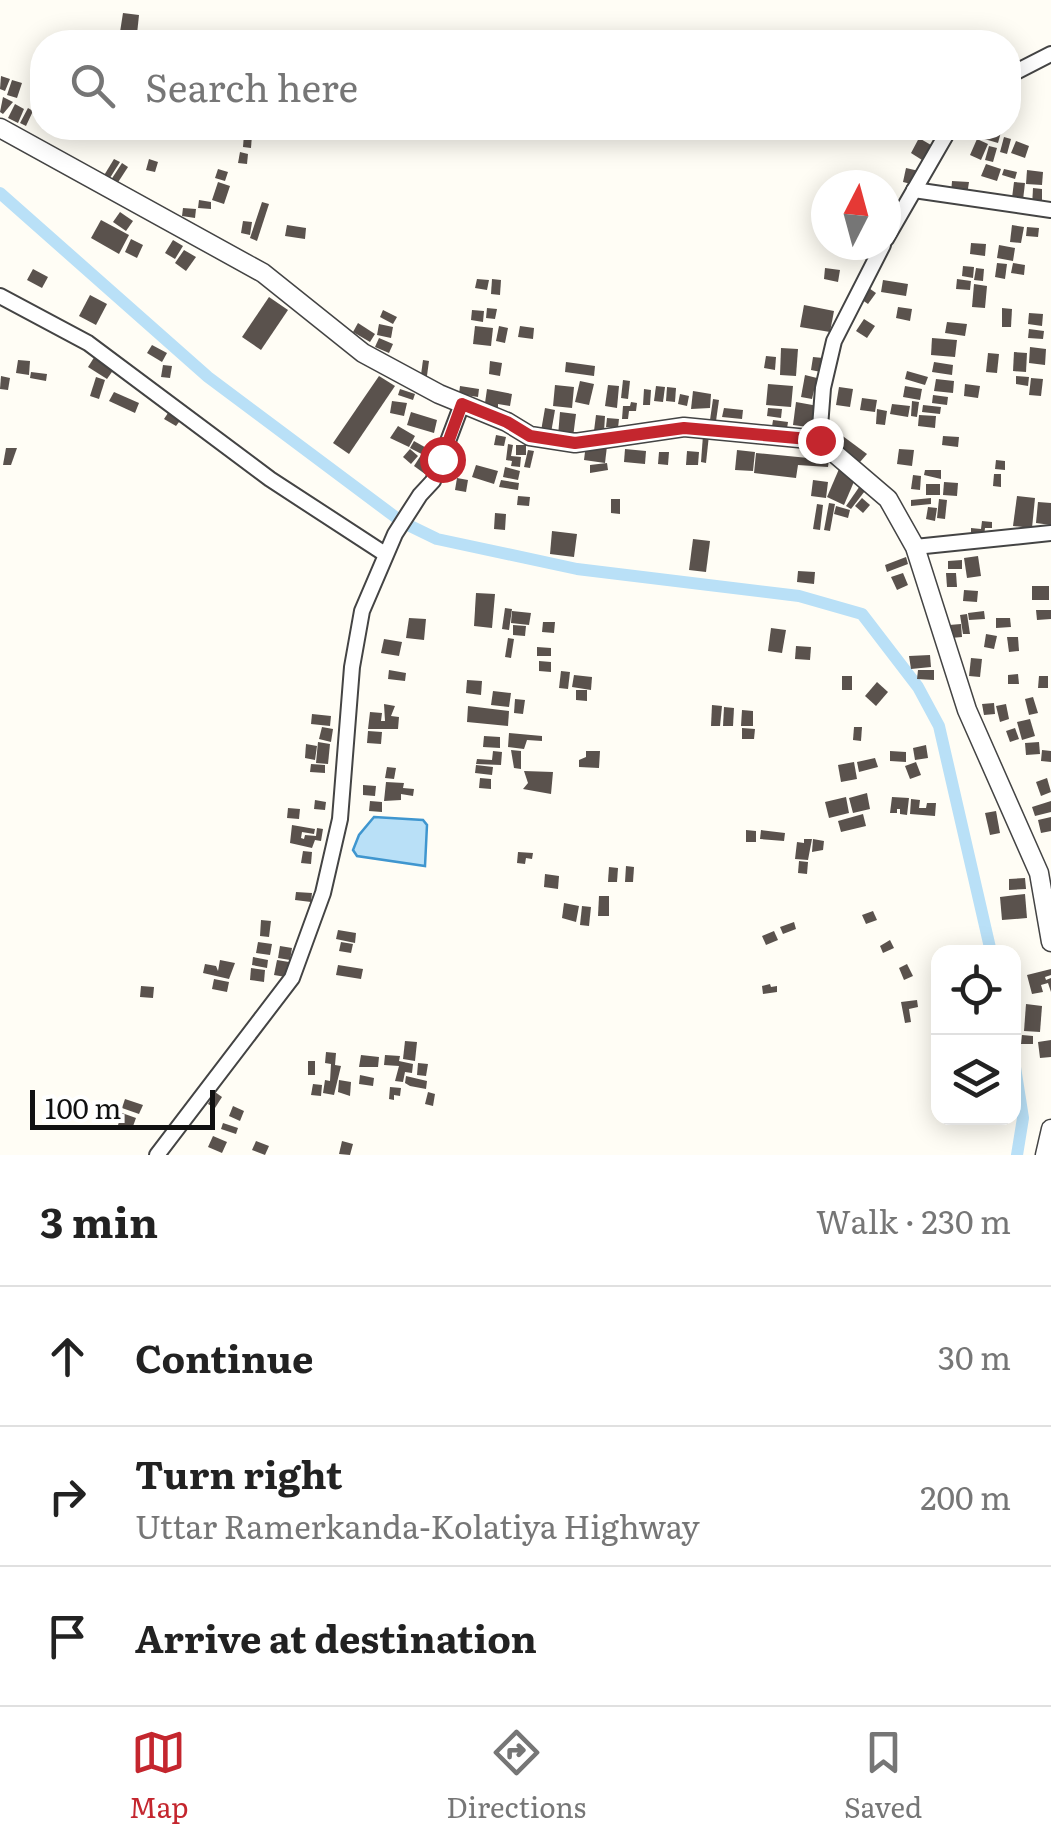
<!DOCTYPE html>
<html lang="en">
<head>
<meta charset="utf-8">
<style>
  :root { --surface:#fff; --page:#f6f6f6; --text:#222; --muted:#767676; --line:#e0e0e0; --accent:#c4262e }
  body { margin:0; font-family:Literata,serif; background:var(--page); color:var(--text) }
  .controls { position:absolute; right:30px; bottom:30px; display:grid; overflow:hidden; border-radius:20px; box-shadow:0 5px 25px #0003 }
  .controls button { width:90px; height:90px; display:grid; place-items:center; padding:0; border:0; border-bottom:2px solid var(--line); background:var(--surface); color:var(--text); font:50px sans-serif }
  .compass { position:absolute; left:811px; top:170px; width:90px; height:90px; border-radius:50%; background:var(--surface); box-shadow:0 5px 25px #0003; rotate:6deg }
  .scale { position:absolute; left:30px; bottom:25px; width:185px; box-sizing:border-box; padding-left:10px; border:5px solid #111; border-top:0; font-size:28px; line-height:35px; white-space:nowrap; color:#111; -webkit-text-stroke:8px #fff; paint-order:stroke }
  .stop { position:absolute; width:30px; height:30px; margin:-22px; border:8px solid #c4262e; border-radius:50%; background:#fff }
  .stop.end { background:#c4262e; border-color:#fff; box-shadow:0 2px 10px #0008 }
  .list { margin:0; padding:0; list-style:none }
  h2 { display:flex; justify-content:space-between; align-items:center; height:130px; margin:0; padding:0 40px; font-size:42px }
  h2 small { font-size:32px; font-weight:400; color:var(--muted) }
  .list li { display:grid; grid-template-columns:65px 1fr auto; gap:30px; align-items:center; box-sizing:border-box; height:140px; padding:0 40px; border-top:2px solid var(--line) }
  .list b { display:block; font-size:38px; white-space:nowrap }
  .list p { margin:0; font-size:32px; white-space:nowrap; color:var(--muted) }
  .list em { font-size:32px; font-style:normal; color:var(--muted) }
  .icon { flex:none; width:55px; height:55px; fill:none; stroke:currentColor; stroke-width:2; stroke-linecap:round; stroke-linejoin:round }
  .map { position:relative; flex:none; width:1051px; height:1155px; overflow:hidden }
  .search { position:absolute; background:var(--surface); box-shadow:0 5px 25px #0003; left:30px; right:30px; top:30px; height:110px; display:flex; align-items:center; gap:25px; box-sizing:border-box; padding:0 35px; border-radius:40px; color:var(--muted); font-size:38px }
  .sheet { height:550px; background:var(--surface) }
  nav { display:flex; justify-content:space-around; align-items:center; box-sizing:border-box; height:140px; border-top:2px solid var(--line); background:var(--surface); font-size:28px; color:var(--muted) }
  nav a { display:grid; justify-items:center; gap:5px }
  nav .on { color:var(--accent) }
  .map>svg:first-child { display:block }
  .water { fill:#b9e0f7; stroke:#3f96cf; stroke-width:2.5 }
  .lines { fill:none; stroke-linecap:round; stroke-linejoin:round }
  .canal { stroke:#b9e0f7; stroke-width:12 }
  .building { fill:#5a524d }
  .minor-casing { stroke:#444; stroke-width:18 }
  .tertiary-casing { stroke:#444; stroke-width:21 }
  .minor { stroke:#fff; stroke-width:14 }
  .tertiary { stroke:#fff; stroke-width:18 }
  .route { stroke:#c4262e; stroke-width:12 }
</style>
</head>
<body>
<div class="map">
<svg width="1051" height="1155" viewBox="0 0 1051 1155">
  <rect width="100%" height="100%" fill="#fffdf5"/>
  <path class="water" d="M 374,817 L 423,820 L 427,825 L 425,866 L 357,856 L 353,850 L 359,835 Z"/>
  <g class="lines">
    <g class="canal">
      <path d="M 0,193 L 208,377 L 402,522 L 437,539 L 577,569 L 799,596 L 862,614 L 918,687 L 939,726 L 991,952"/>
      <path d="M 1014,1061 L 1023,1118 L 1017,1155"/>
    </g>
  </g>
  <g class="building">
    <path d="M 123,13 L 139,15 L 137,34 L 120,32 Z"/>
    <path d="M 1,76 L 10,79 L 5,91 L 0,89 Z"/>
    <path d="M 12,80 L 22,83 L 17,98 L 7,95 Z"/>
    <path d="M 3,97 L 13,102 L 3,114 L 0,112 Z"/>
    <path d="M 15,104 L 24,109 L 18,123 L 8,118 Z"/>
    <path d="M 28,108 L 33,111 L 26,126 L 20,123 Z"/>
    <path d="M 918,128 L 941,128 L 935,138 Z"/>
    <path d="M 984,128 L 1001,132 L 998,143 L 981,138 Z"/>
    <path d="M 244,134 L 252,135 L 251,148 L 243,147 Z"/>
    <path d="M 1004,137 L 1011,139 L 1007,154 L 1000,152 Z"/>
    <path d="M 919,138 L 931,145 L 922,160 L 911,153 Z"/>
    <path d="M 977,139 L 988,144 L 981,160 L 970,155 Z"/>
    <path d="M 1016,141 L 1029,146 L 1025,158 L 1011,153 Z"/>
    <path d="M 989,146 L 997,148 L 993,162 L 985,160 Z"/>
    <path d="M 240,152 L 248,154 L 247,164 L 238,163 Z"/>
    <path d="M 114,159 L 120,162 L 108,181 L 103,177 Z"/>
    <path d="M 149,159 L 158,162 L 155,172 L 146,170 Z"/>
    <path d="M 122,163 L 128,167 L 113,190 L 107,186 Z"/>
    <path d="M 986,164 L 1001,169 L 997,181 L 981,176 Z"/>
    <path d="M 906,168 L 919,171 L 915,185 L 903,182 Z"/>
    <path d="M 218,169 L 228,172 L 225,181 L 215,178 Z"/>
    <path d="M 1004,169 L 1017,172 L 1015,179 L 1002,175 Z"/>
    <path d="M 1027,170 L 1043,172 L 1042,185 L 1026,184 Z"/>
    <path d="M 952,181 L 969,182 L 967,195 L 951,194 Z"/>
    <path d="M 218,182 L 230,186 L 224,204 L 212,200 Z"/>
    <path d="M 1014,182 L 1025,183 L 1023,200 L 1012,198 Z"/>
    <path d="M 1033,188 L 1042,189 L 1042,207 L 1032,207 Z"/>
    <path d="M 199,200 L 211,202 L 211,209 L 198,208 Z"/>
    <path d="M 262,202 L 269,204 L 257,241 L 250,238 Z"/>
    <path d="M 183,208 L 196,209 L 195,218 L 182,216 Z"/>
    <path d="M 120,212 L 133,221 L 126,231 L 113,222 Z"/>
    <path d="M 101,220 L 129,235 L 119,254 L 91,238 Z"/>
    <path d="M 243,221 L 252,222 L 250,235 L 241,233 Z"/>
    <path d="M 287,225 L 306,228 L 305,239 L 285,236 Z"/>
    <path d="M 1012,225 L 1024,227 L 1021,243 L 1010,242 Z"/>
    <path d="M 1027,227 L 1039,228 L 1038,237 L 1026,236 Z"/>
    <path d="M 131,239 L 143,245 L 137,258 L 125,252 Z"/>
    <path d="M 173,240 L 183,246 L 175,259 L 165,253 Z"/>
    <path d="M 971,243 L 986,244 L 985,256 L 970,254 Z"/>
    <path d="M 999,245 L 1015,248 L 1013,261 L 997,258 Z"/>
    <path d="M 184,250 L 196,257 L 186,271 L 175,263 Z"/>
    <path d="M 997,263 L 1007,264 L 1005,279 L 995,277 Z"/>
    <path d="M 1013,263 L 1025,265 L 1024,275 L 1011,273 Z"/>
    <path d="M 963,266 L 974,267 L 973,278 L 962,276 Z"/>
    <path d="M 825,268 L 840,270 L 838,282 L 824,279 Z"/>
    <path d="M 976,268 L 984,269 L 983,281 L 974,280 Z"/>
    <path d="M 33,269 L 48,277 L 42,288 L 27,280 Z"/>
    <path d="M 477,279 L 489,280 L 487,290 L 475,288 Z"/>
    <path d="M 492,279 L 501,280 L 500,295 L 491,294 Z"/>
    <path d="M 957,279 L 971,281 L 970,290 L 956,289 Z"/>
    <path d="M 883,280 L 908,284 L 906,296 L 881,292 Z"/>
    <path d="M 974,284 L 987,286 L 985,308 L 972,307 Z"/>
    <path d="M 866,286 L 876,293 L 868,304 L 858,297 Z"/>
    <path d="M 90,295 L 107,304 L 96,325 L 79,316 Z"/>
    <path d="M 269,297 L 288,310 L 261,350 L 242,337 Z"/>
    <path d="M 804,305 L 834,311 L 830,332 L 800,327 Z"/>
    <path d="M 898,307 L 912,309 L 910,321 L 896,318 Z"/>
    <path d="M 487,308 L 497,309 L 495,319 L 486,318 Z"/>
    <path d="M 1002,308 L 1012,309 L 1011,327 L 1002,327 Z"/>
    <path d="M 383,310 L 397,317 L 393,324 L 380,317 Z"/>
    <path d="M 472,310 L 484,311 L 483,322 L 471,320 Z"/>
    <path d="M 1029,313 L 1043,314 L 1042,326 L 1028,324 Z"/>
    <path d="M 864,319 L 875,326 L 867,338 L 856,331 Z"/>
    <path d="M 947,322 L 967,324 L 965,336 L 945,333 Z"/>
    <path d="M 358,323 L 375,334 L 370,342 L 353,332 Z"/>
    <path d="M 379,324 L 393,327 L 391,338 L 377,335 Z"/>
    <path d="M 475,326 L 493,328 L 491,346 L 473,344 Z"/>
    <path d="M 499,326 L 508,328 L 505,343 L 496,341 Z"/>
    <path d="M 520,326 L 534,328 L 533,339 L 518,337 Z"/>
    <path d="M 1029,329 L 1044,331 L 1043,339 L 1028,338 Z"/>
    <path d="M 379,338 L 393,344 L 389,353 L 375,347 Z"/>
    <path d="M 932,338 L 957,340 L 955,357 L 931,355 Z"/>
    <path d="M 152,345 L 167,353 L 162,362 L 147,353 Z"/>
    <path d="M 1030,347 L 1046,349 L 1045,365 L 1029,363 Z"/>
    <path d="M 781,348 L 798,349 L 796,376 L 780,375 Z"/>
    <path d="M 1014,352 L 1027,353 L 1026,372 L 1013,371 Z"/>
    <path d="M 988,353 L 999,354 L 997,373 L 986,372 Z"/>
    <path d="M 95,356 L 114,369 L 107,379 L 88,367 Z"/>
    <path d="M 766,356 L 776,357 L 775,370 L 764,368 Z"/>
    <path d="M 813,357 L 823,358 L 821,372 L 811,370 Z"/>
    <path d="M 18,360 L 30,361 L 29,375 L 16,373 Z"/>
    <path d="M 423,360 L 429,361 L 426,383 L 420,382 Z"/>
    <path d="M 490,361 L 502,363 L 500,376 L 489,374 Z"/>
    <path d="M 566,362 L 595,366 L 594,376 L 565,372 Z"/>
    <path d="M 934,362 L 953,365 L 952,375 L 932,372 Z"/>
    <path d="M 163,365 L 172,366 L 170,378 L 161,377 Z"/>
    <path d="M 907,371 L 928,377 L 925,385 L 905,379 Z"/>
    <path d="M 31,372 L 47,374 L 46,381 L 30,378 Z"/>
    <path d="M 805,375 L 817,378 L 812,399 L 801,397 Z"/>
    <path d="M 1,376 L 10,378 L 8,390 L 0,389 Z"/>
    <path d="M 379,376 L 395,386 L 349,454 L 333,443 Z"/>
    <path d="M 1016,376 L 1029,377 L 1028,386 L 1016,384 Z"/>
    <path d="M 96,377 L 105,380 L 99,399 L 90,396 Z"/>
    <path d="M 1031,378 L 1043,379 L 1041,396 L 1029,395 Z"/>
    <path d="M 936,379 L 954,381 L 953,393 L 934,391 Z"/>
    <path d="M 623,380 L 630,381 L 628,399 L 621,398 Z"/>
    <path d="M 580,381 L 594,384 L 589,405 L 575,402 Z"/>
    <path d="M 768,384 L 793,386 L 791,407 L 766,405 Z"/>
    <path d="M 965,384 L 980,386 L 978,398 L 964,396 Z"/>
    <path d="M 555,385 L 574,387 L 572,408 L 553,406 Z"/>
    <path d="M 608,385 L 619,386 L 617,408 L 605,406 Z"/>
    <path d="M 460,386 L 479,389 L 478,397 L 459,394 Z"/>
    <path d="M 656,386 L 665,387 L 663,402 L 654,401 Z"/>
    <path d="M 905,386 L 922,389 L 920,400 L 903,397 Z"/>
    <path d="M 667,387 L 676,388 L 675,402 L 666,401 Z"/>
    <path d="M 839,387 L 853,389 L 850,407 L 836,405 Z"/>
    <path d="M 400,389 L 415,394 L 413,400 L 398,395 Z"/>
    <path d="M 487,389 L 512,394 L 510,406 L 498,404 L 498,411 L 484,410 Z"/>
    <path d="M 644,389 L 651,390 L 650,405 L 643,405 Z"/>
    <path d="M 693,391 L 711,394 L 710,408 L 691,409 Z"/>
    <path d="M 114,392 L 139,403 L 135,413 L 109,401 Z"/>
    <path d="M 680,394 L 689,396 L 687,406 L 678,404 Z"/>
    <path d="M 933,395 L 948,397 L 947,405 L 932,403 Z"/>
    <path d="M 862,398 L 877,400 L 875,412 L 860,410 Z"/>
    <path d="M 713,399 L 719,400 L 715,428 L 709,427 Z"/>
    <path d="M 392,401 L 407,403 L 404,416 L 390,413 Z"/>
    <path d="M 912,401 L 919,402 L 917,417 L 911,416 Z"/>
    <path d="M 631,402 L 637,403 L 636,411 L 629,411 L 628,419 L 622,419 L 623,406 L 630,406 Z"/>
    <path d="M 796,402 L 818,406 L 815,428 L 793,425 Z"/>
    <path d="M 892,404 L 910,406 L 908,417 L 890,414 Z"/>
    <path d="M 923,405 L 941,407 L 940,414 L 922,412 Z"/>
    <path d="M 545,408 L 555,410 L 551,433 L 541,431 Z"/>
    <path d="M 724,408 L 743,410 L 742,419 L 722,417 Z"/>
    <path d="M 768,408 L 782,409 L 781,418 L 767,416 Z"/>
    <path d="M 877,409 L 887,411 L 885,425 L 876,424 Z"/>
    <path d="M 170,410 L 182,418 L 176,426 L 164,419 Z"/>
    <path d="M 411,412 L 437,420 L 434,433 L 407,425 Z"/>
    <path d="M 560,412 L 576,414 L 573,437 L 558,436 Z"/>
    <path d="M 596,415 L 605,416 L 604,432 L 594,431 Z"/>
    <path d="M 919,415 L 936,416 L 935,428 L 918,426 Z"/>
    <path d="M 607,418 L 619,419 L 618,428 L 606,427 Z"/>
    <path d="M 773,420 L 788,422 L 786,435 L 771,433 Z"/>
    <path d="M 398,426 L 415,436 L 409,447 L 390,438 Z"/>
    <path d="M 840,434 L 867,454 L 860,462 L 834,443 Z"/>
    <path d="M 496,435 L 506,437 L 504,446 L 494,445 Z"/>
    <path d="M 703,435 L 709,435 L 706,463 L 701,462 Z"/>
    <path d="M 943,436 L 959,437 L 958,447 L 942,445 Z"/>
    <path d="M 414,441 L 437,454 L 433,460 L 410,448 Z"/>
    <path d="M 508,444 L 513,445 L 511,456 L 521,457 L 520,467 L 511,466 L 512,461 L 506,460 Z"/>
    <path d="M 586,444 L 607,446 L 605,463 L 584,460 Z"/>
    <rect x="516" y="445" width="10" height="10"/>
    <path d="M 6,448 L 17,448 L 11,465 L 3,465 Z"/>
    <path d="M 410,449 L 418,456 L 411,464 L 403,457 Z"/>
    <path d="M 625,449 L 646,451 L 645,464 L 624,462 Z"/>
    <path d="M 899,449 L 914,450 L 912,466 L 897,464 Z"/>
    <path d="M 528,450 L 534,451 L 530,468 L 524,467 Z"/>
    <path d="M 737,450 L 755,452 L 753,471 L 735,470 Z"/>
    <path d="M 687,451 L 699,452 L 698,465 L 686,465 Z"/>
    <path d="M 659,452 L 669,452 L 668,465 L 658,464 Z"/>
    <path d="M 756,453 L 829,460 L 828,467 L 798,465 L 796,478 L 754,473 Z"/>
    <path d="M 421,455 L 432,462 L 425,474 L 414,466 Z"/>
    <path d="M 996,460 L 1005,461 L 1005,470 L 995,469 Z"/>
    <path d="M 607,463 L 608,470 L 590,473 L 590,465 Z"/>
    <path d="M 476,465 L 498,471 L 494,484 L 472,477 Z"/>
    <path d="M 505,467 L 520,471 L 518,480 L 503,477 Z"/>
    <path d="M 839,469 L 856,477 L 844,505 L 827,497 Z"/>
    <path d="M 925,470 L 941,470 L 941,479 L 924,475 Z"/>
    <path d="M 994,474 L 1001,474 L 1001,487 L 993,486 Z"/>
    <path d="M 913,475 L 921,476 L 920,490 L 911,489 Z"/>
    <path d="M 457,478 L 468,480 L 466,492 L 455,490 Z"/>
    <path d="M 501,480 L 519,483 L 518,490 L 499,487 Z"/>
    <path d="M 813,480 L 828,482 L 826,498 L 811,496 Z"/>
    <path d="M 944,482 L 958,483 L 957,496 L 943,495 Z"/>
    <path d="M 862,483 L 868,487 L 851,509 L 846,506 Z"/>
    <rect x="926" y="484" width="14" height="11"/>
    <path d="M 518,496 L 530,497 L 529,506 L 517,505 Z"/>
    <path d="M 1017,496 L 1035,498 L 1032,528 L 1013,526 Z"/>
    <path d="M 862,498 L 870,505 L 863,513 L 855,506 Z"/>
    <path d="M 931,498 L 931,504 L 911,506 L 911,500 Z"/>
    <path d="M 611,499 L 620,499 L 620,514 L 611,513 Z"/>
    <path d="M 939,499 L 947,500 L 945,519 L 937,518 Z"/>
    <path d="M 1038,502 L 1051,503 L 1051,525 L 1036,523 Z"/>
    <path d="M 829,503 L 835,504 L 830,531 L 824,530 Z"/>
    <path d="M 817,504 L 823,505 L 820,530 L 813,529 Z"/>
    <path d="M 836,506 L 850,510 L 848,518 L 834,514 Z"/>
    <path d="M 928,507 L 937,508 L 935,521 L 926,519 Z"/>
    <path d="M 495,513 L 506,514 L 505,530 L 494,529 Z"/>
    <path d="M 982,521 L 992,522 L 992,528 L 985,528 L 984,536 L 971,535 L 971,528 L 981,529 Z"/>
    <path d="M 552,531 L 577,534 L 574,557 L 550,554 Z"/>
    <path d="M 693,539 L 710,541 L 706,572 L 689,570 Z"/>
    <path d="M 978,556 L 981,576 L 967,578 L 964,558 Z"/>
    <path d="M 906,557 L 908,564 L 887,572 L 885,565 Z"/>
    <path d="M 962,560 L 962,569 L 948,569 L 948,561 Z"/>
    <path d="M 798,571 L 815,572 L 814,584 L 797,582 Z"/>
    <path d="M 903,573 L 908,585 L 897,590 L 891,577 Z"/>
    <path d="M 946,573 L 956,573 L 957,587 L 947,587 Z"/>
    <rect x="1032" y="586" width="17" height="14"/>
    <path d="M 964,590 L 978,591 L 977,602 L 963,601 Z"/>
    <path d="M 476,593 L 495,594 L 492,628 L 474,626 Z"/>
    <path d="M 505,608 L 512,609 L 509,630 L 502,629 Z"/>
    <path d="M 1036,610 L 1051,610 L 1051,619 L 1037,620 Z"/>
    <path d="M 512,611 L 531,613 L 529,625 L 511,623 Z"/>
    <path d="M 984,611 L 985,619 L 969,620 L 968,613 Z"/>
    <path d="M 967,614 L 970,634 L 963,634 L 960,615 Z"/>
    <path d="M 409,618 L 426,619 L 424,640 L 406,638 Z"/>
    <path d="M 996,618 L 1010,618 L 1011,627 L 996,628 Z"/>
    <path d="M 543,622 L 555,622 L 554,633 L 542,632 Z"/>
    <path d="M 961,624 L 962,637 L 951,638 L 949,625 Z"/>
    <path d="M 513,625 L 526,626 L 525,636 L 513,635 Z"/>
    <path d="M 771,628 L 786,630 L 782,653 L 768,651 Z"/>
    <path d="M 986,634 L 997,636 L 994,649 L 984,647 Z"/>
    <path d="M 1007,637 L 1018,637 L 1019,651 L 1009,652 Z"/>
    <path d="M 508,638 L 514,639 L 511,658 L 505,657 Z"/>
    <path d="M 384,639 L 402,642 L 399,656 L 381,653 Z"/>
    <path d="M 796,646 L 811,647 L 810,660 L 795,659 Z"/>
    <path d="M 537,647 L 551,648 L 551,656 L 537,656 Z"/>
    <path d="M 930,655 L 931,667 L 911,669 L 909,656 Z"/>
    <path d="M 971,658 L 982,659 L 980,677 L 969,676 Z"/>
    <path d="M 539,661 L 551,662 L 551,672 L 539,671 Z"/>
    <path d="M 389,670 L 406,673 L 405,681 L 388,679 Z"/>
    <path d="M 918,670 L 934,670 L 934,680 L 917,679 Z"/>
    <path d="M 561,671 L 570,672 L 568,689 L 559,688 Z"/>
    <path d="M 1018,674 L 1019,684 L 1008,684 L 1008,675 Z"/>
    <path d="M 574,675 L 592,677 L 591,690 L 572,687 Z"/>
    <rect x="842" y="676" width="10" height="14"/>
    <path d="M 1039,676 L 1048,676 L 1048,688 L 1038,688 Z"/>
    <path d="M 467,680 L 482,681 L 481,695 L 466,693 Z"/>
    <path d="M 877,682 L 888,692 L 876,706 L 865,696 Z"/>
    <path d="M 576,690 L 587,690 L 587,701 L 576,700 Z"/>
    <path d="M 493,691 L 511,693 L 509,707 L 491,705 Z"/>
    <path d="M 1033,697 L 1038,713 L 1029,715 L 1025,699 Z"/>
    <path d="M 515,699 L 525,700 L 523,714 L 514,713 Z"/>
    <path d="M 994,703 L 995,714 L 984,715 L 982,704 Z"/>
    <path d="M 384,704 L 395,706 L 391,716 L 399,717 L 398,729 L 368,729 L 370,712 L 382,713 L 381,721 L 385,721 Z"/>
    <path d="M 1006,704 L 1009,719 L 1000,722 L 996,706 Z"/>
    <path d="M 712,705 L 722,706 L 720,726 L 711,726 Z"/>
    <path d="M 468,706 L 509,711 L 508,726 L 467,722 Z"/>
    <path d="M 724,707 L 734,708 L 733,726 L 723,726 Z"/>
    <path d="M 742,710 L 753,711 L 753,726 L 741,726 Z"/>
    <path d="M 312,714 L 331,716 L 330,726 L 311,724 Z"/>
    <path d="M 1030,719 L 1035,736 L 1022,740 L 1017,722 Z"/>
    <path d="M 322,727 L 333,729 L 331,742 L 319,739 Z"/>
    <path d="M 854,727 L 862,727 L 861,741 L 853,740 Z"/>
    <path d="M 742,728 L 755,729 L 754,739 L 742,739 Z"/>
    <path d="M 1015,728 L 1019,739 L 1010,742 L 1006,731 Z"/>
    <path d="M 368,731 L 382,732 L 381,744 L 367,743 Z"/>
    <path d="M 509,733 L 542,736 L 542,741 L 527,740 L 524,749 L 508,747 Z"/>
    <path d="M 484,736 L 500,737 L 500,748 L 483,747 Z"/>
    <path d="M 318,742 L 330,744 L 328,764 L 316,763 Z"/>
    <path d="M 1039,742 L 1040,754 L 1026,755 L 1025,743 Z"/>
    <path d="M 306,744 L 317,746 L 315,760 L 305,758 Z"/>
    <path d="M 926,745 L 928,758 L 915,760 L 913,748 Z"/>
    <path d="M 511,750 L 521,751 L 521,769 L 514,768 Z"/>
    <path d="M 1042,750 L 1051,751 L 1051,762 L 1041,761 Z"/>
    <path d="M 493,751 L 502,752 L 501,765 L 476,764 L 477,759 L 492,760 Z"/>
    <path d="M 586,751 L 600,751 L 599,768 L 579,767 L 579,760 L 586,757 Z"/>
    <path d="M 890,751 L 906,752 L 906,762 L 890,761 Z"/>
    <path d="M 875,758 L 878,767 L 859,772 L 857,762 Z"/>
    <path d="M 854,762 L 857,779 L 841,782 L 838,765 Z"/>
    <path d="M 916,762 L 921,775 L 910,779 L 905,766 Z"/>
    <path d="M 311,764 L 325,765 L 325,773 L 310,772 Z"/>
    <path d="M 476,765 L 493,767 L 492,775 L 475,773 Z"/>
    <path d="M 387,767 L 396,768 L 394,779 L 385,778 Z"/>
    <path d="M 524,771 L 553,772 L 551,794 L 523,789 L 528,783 Z"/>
    <path d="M 480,778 L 491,779 L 491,789 L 479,788 Z"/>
    <path d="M 1047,778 L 1051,792 L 1041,796 L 1036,782 Z"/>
    <path d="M 386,782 L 404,783 L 403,788 L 414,789 L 413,796 L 401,794 L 401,800 L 384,801 Z"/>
    <path d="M 363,785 L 376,786 L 375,796 L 363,795 Z"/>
    <path d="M 867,793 L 870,809 L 853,813 L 849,798 Z"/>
    <path d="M 846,797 L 849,813 L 829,818 L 825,802 Z"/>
    <path d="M 892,797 L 909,798 L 907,815 L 900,814 L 900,809 L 897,809 L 897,813 L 890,813 Z"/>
    <path d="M 911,799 L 920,800 L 919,808 L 926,808 L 927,803 L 936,803 L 935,816 L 910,814 Z"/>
    <path d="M 315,800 L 326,802 L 325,810 L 314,809 Z"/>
    <path d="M 370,801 L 382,802 L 382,812 L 369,811 Z"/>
    <path d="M 1051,801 L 1051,812 L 1035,816 L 1032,807 Z"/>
    <path d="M 288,808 L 300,809 L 299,819 L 287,818 Z"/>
    <path d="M 996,811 L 1000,833 L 990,835 L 985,813 Z"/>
    <path d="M 863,814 L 866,826 L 841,832 L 838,821 Z"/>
    <path d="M 1051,817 L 1051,831 L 1041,833 L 1038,820 Z"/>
    <path d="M 292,825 L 315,829 L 314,834 L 302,832 L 301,838 L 304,839 L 305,835 L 316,836 L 317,828 L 323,829 L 321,841 L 315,840 L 312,848 L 290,843 Z"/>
    <path d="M 746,830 L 756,831 L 756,842 L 746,842 Z"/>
    <path d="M 761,830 L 785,833 L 784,841 L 760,839 Z"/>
    <path d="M 804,839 L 812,839 L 808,860 L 795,859 L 797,842 L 804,843 Z"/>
    <path d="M 813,839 L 824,841 L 823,850 L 812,852 Z"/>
    <path d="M 303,851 L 312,852 L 311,864 L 301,863 Z"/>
    <path d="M 518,852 L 533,853 L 532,859 L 526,858 L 525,864 L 517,863 Z"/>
    <path d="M 799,861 L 808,862 L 807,874 L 798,873 Z"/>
    <path d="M 626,866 L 634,867 L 633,882 L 625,882 Z"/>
    <path d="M 609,867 L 618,868 L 617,882 L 608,882 Z"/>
    <path d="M 545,874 L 559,876 L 558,889 L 544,887 Z"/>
    <path d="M 1025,878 L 1026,889 L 1009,890 L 1009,879 Z"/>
    <path d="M 296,892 L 312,893 L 311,902 L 295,900 Z"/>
    <path d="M 1025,894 L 1027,918 L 1002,920 L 1000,897 Z"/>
    <path d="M 599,896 L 609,896 L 609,916 L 598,916 Z"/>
    <path d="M 564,903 L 579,906 L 576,922 L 562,918 Z"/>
    <path d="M 582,906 L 591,907 L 589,926 L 580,925 Z"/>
    <path d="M 873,911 L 877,920 L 866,924 L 862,915 Z"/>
    <path d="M 261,920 L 271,921 L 269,937 L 260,936 Z"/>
    <path d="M 794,922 L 796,929 L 783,934 L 780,927 Z"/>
    <path d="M 338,930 L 356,933 L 355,943 L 336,939 Z"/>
    <path d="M 774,931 L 778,940 L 766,945 L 762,936 Z"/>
    <path d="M 890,940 L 894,948 L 883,953 L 880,946 Z"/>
    <path d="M 258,942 L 272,944 L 270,955 L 256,953 Z"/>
    <path d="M 341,942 L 353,944 L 351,953 L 339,951 Z"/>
    <path d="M 280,946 L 292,948 L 290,960 L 278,958 Z"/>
    <path d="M 253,957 L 268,960 L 267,968 L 252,965 Z"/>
    <path d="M 220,960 L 235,963 L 229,979 L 203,973 L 205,964 L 216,966 L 218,971 Z"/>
    <path d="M 277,960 L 289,962 L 286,977 L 274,975 Z"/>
    <path d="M 907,964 L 913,976 L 904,980 L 899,968 Z"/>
    <path d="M 338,965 L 363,969 L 361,979 L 336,975 Z"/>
    <path d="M 251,968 L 265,970 L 264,982 L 250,980 Z"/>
    <path d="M 1051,969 L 1051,975 L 1045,977 L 1046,980 L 1051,978 L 1051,992 L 1048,983 L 1041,985 L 1043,992 L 1032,994 L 1027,975 Z"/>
    <path d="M 214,979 L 229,982 L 227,992 L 212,989 Z"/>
    <path d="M 770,984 L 771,987 L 777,986 L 777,992 L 763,994 L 762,986 Z"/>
    <path d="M 141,986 L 154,987 L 153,998 L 140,997 Z"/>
    <path d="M 917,1000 L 918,1007 L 909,1009 L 911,1022 L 905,1023 L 901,1002 Z"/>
    <path d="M 1026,1004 L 1042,1006 L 1040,1032 L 1024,1031 Z"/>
    <path d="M 1022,1035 L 1033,1036 L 1033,1044 L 1021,1044 Z"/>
    <path d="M 1051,1040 L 1051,1057 L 1040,1058 L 1038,1042 Z"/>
    <path d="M 405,1041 L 417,1042 L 415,1061 L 403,1059 Z"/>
    <path d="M 326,1052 L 336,1053 L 335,1065 L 341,1066 L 334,1095 L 323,1093 L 325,1080 L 330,1081 L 331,1064 L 325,1063 Z"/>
    <path d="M 361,1055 L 379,1057 L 378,1067 L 359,1067 Z"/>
    <path d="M 385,1055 L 400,1056 L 399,1061 L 413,1064 L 412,1073 L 405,1072 L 403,1082 L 395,1081 L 399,1066 L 384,1065 Z"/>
    <rect x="308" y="1061" width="7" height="14"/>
    <path d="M 418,1063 L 428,1064 L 426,1076 L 417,1075 Z"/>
    <path d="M 360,1075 L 374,1078 L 373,1086 L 359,1084 Z"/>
    <path d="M 406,1076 L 427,1081 L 426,1089 L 410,1086 L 405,1083 Z"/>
    <path d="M 339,1080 L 351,1082 L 350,1096 L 338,1092 Z"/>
    <path d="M 313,1084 L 322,1085 L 321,1096 L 311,1095 Z"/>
    <path d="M 390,1087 L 401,1088 L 400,1096 L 394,1095 L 394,1100 L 389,1099 Z"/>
    <path d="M 215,1092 L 222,1097 L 215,1108 L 208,1104 Z"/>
    <path d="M 428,1092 L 435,1094 L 433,1106 L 425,1104 Z"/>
    <path d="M 125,1099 L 143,1105 L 139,1114 L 122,1108 Z"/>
    <path d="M 233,1106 L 244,1111 L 240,1121 L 229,1116 Z"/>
    <path d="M 122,1113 L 136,1118 L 132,1129 L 118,1125 Z"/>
    <path d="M 223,1123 L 238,1128 L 236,1134 L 221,1129 Z"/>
    <path d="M 213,1136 L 227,1142 L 222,1153 L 208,1147 Z"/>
    <path d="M 256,1141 L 269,1146 L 265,1155 L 252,1150 Z"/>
    <path d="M 342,1141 L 353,1144 L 350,1155 L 339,1154 Z"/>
  </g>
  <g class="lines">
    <g class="minor-casing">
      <g id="minor">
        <path d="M 1008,76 L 1051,54"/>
        <path d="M 914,190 L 1051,210"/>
        <path d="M 886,239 L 950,128"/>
        <path d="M 0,296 L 88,343 L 270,479 L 385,554"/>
        <path d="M 819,440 L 823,388 L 834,341 L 883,245"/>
        <path d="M 915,547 L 1051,533"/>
        <path d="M 157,1155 L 292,978 L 323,893 L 340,819 L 352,667 L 362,611 L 395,534 L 420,495 L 433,481 L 462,404"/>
      </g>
    </g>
    <g class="tertiary-casing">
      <g id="tertiary">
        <path d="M 0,128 L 263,273 L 363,353 L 439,394 L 507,422 L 530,436 L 575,443 L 684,427 L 819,440 L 888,499 L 915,547 L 967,710 L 1039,873 L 1051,942"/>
        <path d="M 1045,1155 L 1051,1129"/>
      </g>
    </g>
    <use href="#minor" class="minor"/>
    <use href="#tertiary" class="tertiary"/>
  </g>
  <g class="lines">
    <path class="route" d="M 442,459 L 462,404 L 507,422 L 530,436 L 575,443 L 684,428 L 820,440"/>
  </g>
</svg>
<div class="controls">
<button><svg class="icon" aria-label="locate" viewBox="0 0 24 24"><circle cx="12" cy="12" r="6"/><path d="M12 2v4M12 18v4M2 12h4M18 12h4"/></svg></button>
<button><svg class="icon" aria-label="layers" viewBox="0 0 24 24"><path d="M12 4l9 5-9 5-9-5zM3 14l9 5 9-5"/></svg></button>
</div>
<svg class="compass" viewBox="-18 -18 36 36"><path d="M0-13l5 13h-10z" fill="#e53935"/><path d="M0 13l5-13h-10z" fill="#767676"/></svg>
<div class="scale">100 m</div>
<div class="stop" style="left:442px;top:459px"></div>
<div class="stop end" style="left:820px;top:440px"></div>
<div class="search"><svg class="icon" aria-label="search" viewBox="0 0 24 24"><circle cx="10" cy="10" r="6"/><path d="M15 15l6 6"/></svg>Search here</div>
</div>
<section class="sheet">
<h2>3 min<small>Walk · 230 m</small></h2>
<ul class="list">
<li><svg class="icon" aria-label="ahead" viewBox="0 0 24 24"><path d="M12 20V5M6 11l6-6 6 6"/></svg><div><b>Continue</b></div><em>30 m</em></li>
<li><svg class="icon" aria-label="right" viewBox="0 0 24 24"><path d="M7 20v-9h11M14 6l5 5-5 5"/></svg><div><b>Turn right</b><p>Uttar Ramerkanda-Kolatiya Highway</p></div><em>200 m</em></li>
<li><svg class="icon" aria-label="arrive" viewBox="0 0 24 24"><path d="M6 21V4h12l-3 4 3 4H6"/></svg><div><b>Arrive at destination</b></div></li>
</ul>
</section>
<nav>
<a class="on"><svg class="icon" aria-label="map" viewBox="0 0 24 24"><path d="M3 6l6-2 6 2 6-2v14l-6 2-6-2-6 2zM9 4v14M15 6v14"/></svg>Map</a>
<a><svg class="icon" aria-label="directions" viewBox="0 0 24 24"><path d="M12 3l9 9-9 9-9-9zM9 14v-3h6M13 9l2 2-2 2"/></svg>Directions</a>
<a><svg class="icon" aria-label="saved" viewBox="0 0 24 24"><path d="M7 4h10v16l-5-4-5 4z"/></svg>Saved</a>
</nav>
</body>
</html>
